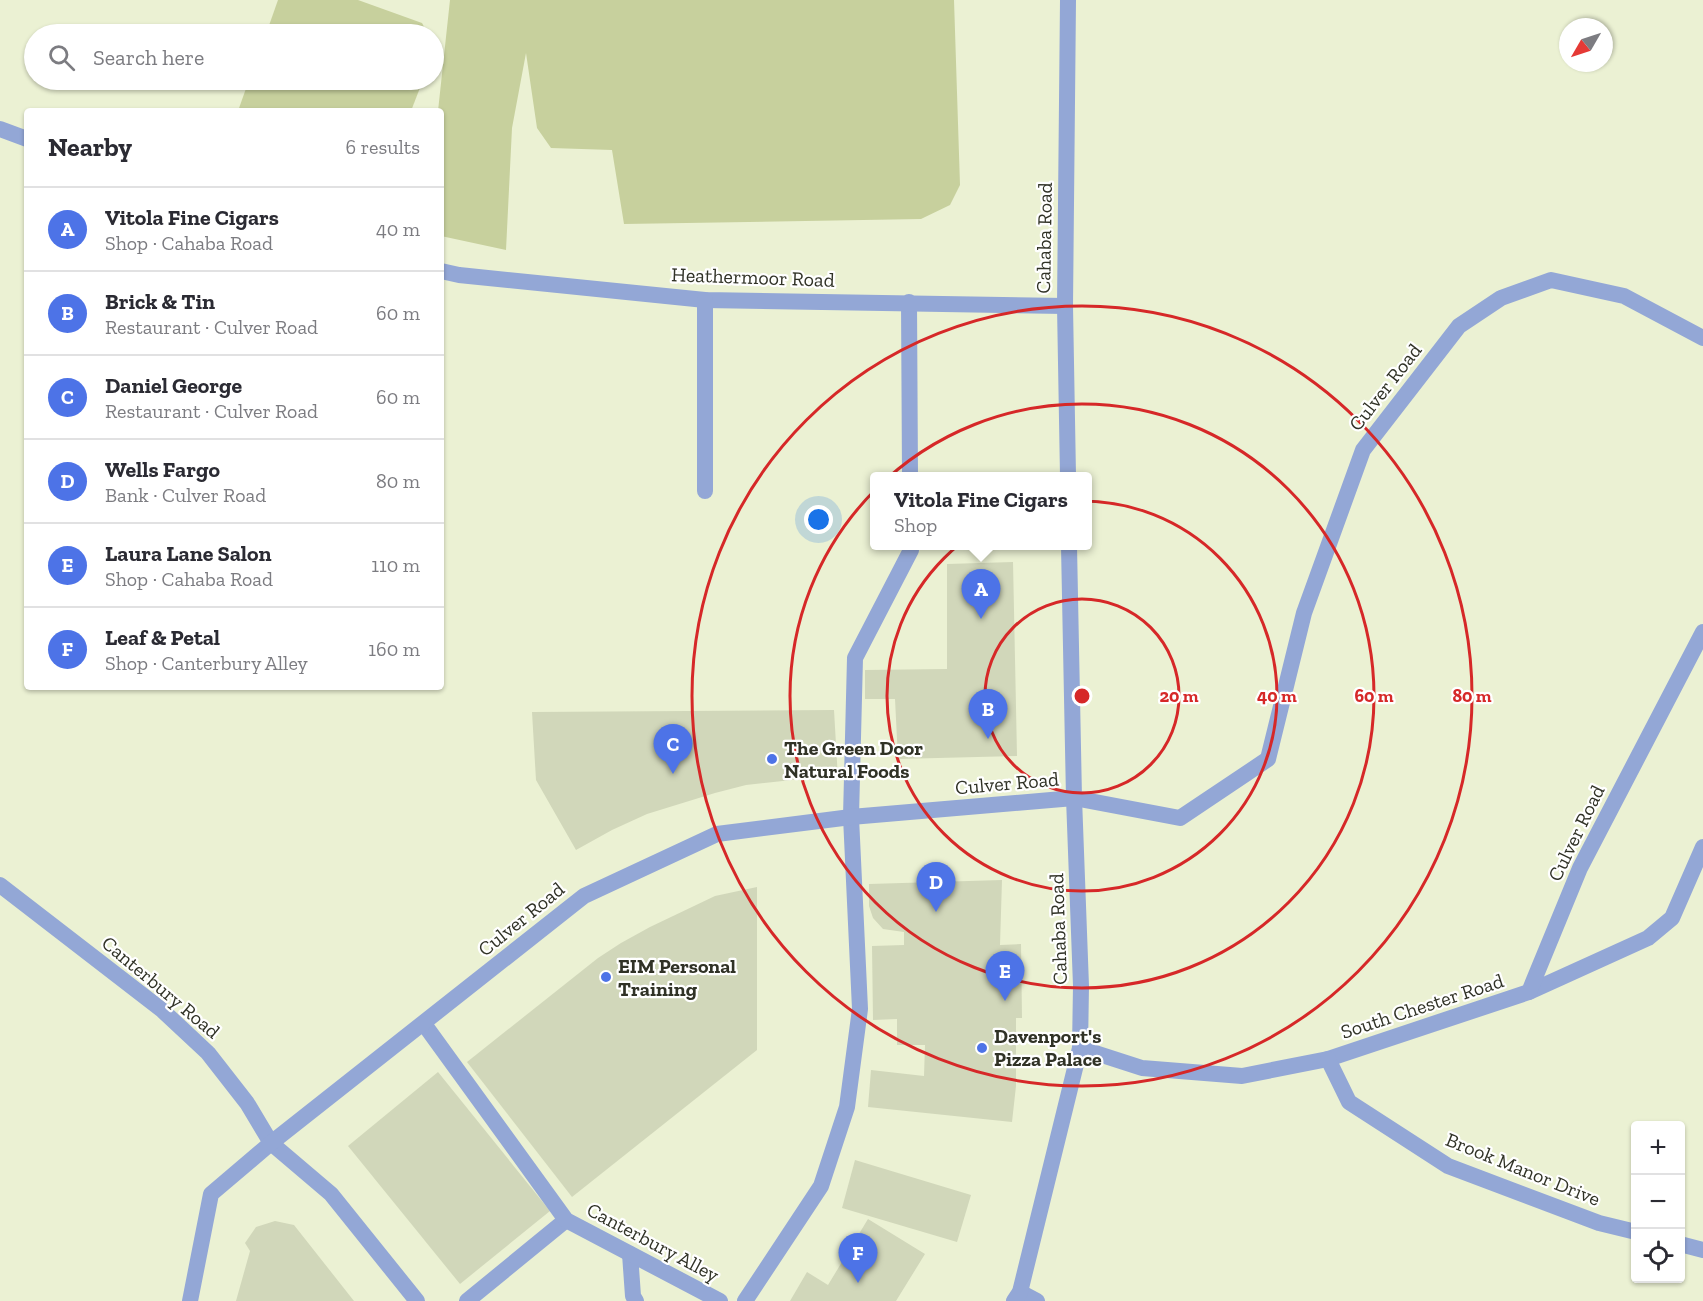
<!DOCTYPE html>
<html lang="en">
<head>
<meta charset="utf-8">
<style>
  :root { --surface:#fff; --page:#f2f2f3; --text:#2b2b33; --muted:#7c7c81; --line:#e1e1e2; --accent:#4d73e7 }
  body { margin:0; font-family:"Zilla Slab",serif; background:var(--page); color:var(--text) }
  .controls { position:absolute; right:18px; bottom:18px; display:grid; overflow:hidden; border-radius:6px; box-shadow:0 2px 4px #0004 }
  .controls button { width:54px; height:54px; display:grid; place-items:center; padding:0; border:0; border-bottom:2px solid var(--line); background:var(--surface); color:var(--text); font:30px sans-serif }
  .compass { position:absolute; left:1559px; top:18px; width:54px; height:54px; border-radius:50%; background:var(--surface); box-shadow:0 2px 4px #0004; rotate:231deg }
  .you { position:absolute; left:819px; top:520px; width:21px; height:21px; margin:-15px; border:4px solid #fff; border-radius:50%; background:#1a73e8; box-shadow:0 0 0 9px #1a73e833 }
  .badge { display:grid; place-items:center; width:39px; height:39px; border-radius:50%; background:var(--accent); color:#fff; font-size:20px; font-weight:700 }
  .pin { position:absolute; translate:-50% -50px; filter:drop-shadow(0 2px 3px #0008) }
  .pin::after { content:''; position:absolute; top:32px; width:21px; height:18px; background:inherit; clip-path:polygon(0 0,100% 0,50% 100%) }
  .popup { position:absolute; left:870px; top:472px; width:222px; height:78px; box-sizing:border-box; display:grid; place-content:center; border-radius:6px; background:var(--surface); filter:drop-shadow(0 2px 4px #0005); font-size:20px; white-space:nowrap; color:var(--muted) }
  .popup b { font-size:22px; color:var(--text) }
  .popup::after { content:''; position:absolute; left:50%; top:100%; margin-left:-12px; border:12px solid transparent; border-top-color:var(--surface) }
  .list { margin:0; padding:0; list-style:none }
  h2 { display:flex; justify-content:space-between; align-items:center; height:78px; margin:0; padding:0 24px; font-size:26px }
  h2 small { font-size:20px; font-weight:400; color:var(--muted) }
  .list li { display:grid; grid-template-columns:39px 1fr auto; gap:18px; align-items:center; box-sizing:border-box; height:84px; padding:0 24px; border-top:2px solid var(--line) }
  .list b { display:block; font-size:22px; white-space:nowrap }
  .list p { margin:0; font-size:20px; white-space:nowrap; color:var(--muted) }
  .list em { font-size:20px; font-style:normal; color:var(--muted) }
  .icon { flex:none; width:33px; height:33px; fill:none; stroke:currentColor; stroke-width:2; stroke-linecap:round; stroke-linejoin:round }
  .map { position:relative; flex:none; width:1703px; height:1301px; overflow:hidden }
  .search { position:absolute; background:var(--surface); box-shadow:0 2px 4px #0004; left:24px; top:24px; width:420px; height:66px; display:flex; align-items:center; gap:15px; box-sizing:border-box; padding:0 21px; border-radius:33px; color:var(--muted); font-size:22px }
  .panel { position:absolute; background:var(--surface); box-shadow:0 2px 4px #0004; left:24px; top:108px; width:420px; height:582px; border-radius:6px }
  .map>svg:first-child { display:block }
  .green { fill:#c7d09d }
  .building { fill:#d1d7ba }
  .lines { fill:none; stroke-linecap:round; stroke-linejoin:round }
  .service { stroke:#93a7d6; stroke-width:16 }
  .minor { stroke:#93a7d6; stroke-width:16 }
  .tertiary { stroke:#93a7d6; stroke-width:16 }
  .ring { fill:none; stroke:#d62828; stroke-width:3 }
  .poi-dot { fill:#4d73e7; stroke:#fff; stroke-width:2 }
  .labels { text-anchor:middle; stroke-width:4.5; stroke-linejoin:round; paint-order:stroke }
  .street-label { font-size:20px; fill:#303226; stroke:#fff }
  .poi-label { font-size:20px; font-weight:bold; fill:#303226; stroke:#fff; text-anchor:start }
  .centre { fill:#d62828; stroke:#fff; stroke-width:3 }
  .ring-label { font-size:18px; text-anchor:middle; font-weight:bold; fill:#d62828; stroke:#fff; stroke-width:4.5; stroke-linejoin:round; paint-order:stroke }
</style>
</head>
<body>
<div class="map">
<svg width="1703" height="1301" viewBox="0 0 1703 1301">
  <rect width="100%" height="100%" fill="#ebf1d3"/>
  <g class="green">
    <path d="M 278,0 L 358,0 L 422,23 L 428,34 L 266,34 Z"/>
    <path d="M 450,0 L 954,0 L 960,185 L 950,205 L 921,219 L 624,224 L 612,150 L 551,148 L 537,128 L 526,53 L 512,128 L 506,250 L 441,236 L 441,111 L 438,111 Z"/>
    <path d="M 249,80 L 423,80 L 411,111 L 238,111 Z"/>
  </g>
  <g class="building">
    <path d="M 1013,562 L 1017,756 L 898,759 L 895,699 L 865,699 L 865,670 L 947,669 L 947,564 Z"/>
    <path d="M 834,710 L 838,779 L 792,780 L 746,785 L 715,793 L 647,814 L 612,830 L 576,850 L 536,780 L 532,712 Z"/>
    <path d="M 1002,880 L 1000,945 L 1021,944 L 1022,1018 L 1016,1018 L 1016,1086 L 1012,1122 L 868,1107 L 871,1070 L 924,1076 L 925,1045 L 897,1045 L 897,1019 L 873,1020 L 872,946 L 904,945 L 904,932 L 883,929 L 873,918 L 869,906 L 869,884 Z"/>
    <path d="M 757,887 L 757,1050 L 572,1197 L 467,1062 L 598,958 L 621,943 L 650,927 L 715,896 Z"/>
    <path d="M 438,1072 L 550,1211 L 460,1284 L 348,1146 Z"/>
    <path d="M 855,1160 L 971,1195 L 957,1242 L 842,1208 Z"/>
    <path d="M 868,1219 L 925,1254 L 896,1301 L 790,1301 L 807,1272 L 828,1285 Z"/>
    <path d="M 275,1221 L 294,1225 L 354,1301 L 236,1301 L 250,1251 L 245,1243 L 256,1227 Z"/>
  </g>
  <g class="lines">
    <g class="service">
      <path d="M 909,302 L 910,476"/>
      <path d="M 1529,992 L 1648,938 L 1672,918 L 1703,847"/>
      <path d="M 630,1254 L 633,1296 L 636,1301"/>
      <path d="M 467,1301 L 566,1220"/>
      <path d="M 745,1301 L 821,1186 L 847,1107 L 860,1009 L 851,817 L 855,658 L 911,550 L 911,546"/>
    </g>
    <g class="minor">
      <path d="M 0,129 L 27,139"/>
      <path d="M 441,271 L 459,275 L 705,300 L 1065,306"/>
      <path d="M 705,300 L 705,491"/>
      <path d="M 0,885 L 162,1010 L 208,1053 L 247,1103 L 271,1143 L 331,1194 L 417,1301"/>
      <path d="M 424,1024 L 566,1220 L 720,1301"/>
      <path d="M 1080,1048 L 1142,1068 L 1242,1076 L 1328,1059 L 1529,992 L 1580,868 L 1703,632"/>
      <path d="M 1328,1059 L 1349,1102 L 1448,1166 L 1599,1223 L 1636,1232"/>
      <path d="M 1680,1244 L 1703,1250"/>
      <path d="M 1020,1292 L 1037,1301"/>
      <path d="M 190,1301 L 211,1194 L 271,1143 L 584,896 L 717,834 L 851,817 L 1074,798 L 1180,818 L 1268,759 L 1304,613 L 1363,450 L 1459,326 L 1501,298 L 1551,280 L 1624,296 L 1703,338"/>
    </g>
    <g class="tertiary">
      <path d="M 1068,476 L 1065,306 L 1068,0"/>
      <path d="M 1014,1301 L 1020,1292 L 1080,1048 L 1081,986 L 1074,798 L 1069,546"/>
    </g>
  </g>
  <g class="ring">
    <circle cx="1082" cy="696" r="97"/>
    <circle cx="1082" cy="696" r="195"/>
    <circle cx="1082" cy="696" r="292"/>
    <circle cx="1082" cy="696" r="390"/>
  </g>
  <g class="poi-dot">
    <circle cx="772" cy="759" r="6"/>
    <circle cx="606" cy="977" r="6"/>
    <circle cx="982" cy="1048" r="6"/>
  </g>
  <g class="labels">
    <g class="street-label">
      <text transform="translate(1044 238) rotate(-89)" y="7">Cahaba Road</text>
      <text transform="translate(753 277) rotate(2)" y="7">Heathermoor Road</text>
      <text transform="translate(1385 387) rotate(-52)" y="7">Culver Road</text>
      <text transform="translate(1007 783) rotate(-5)" y="7">Culver Road</text>
      <text transform="translate(1576 833) rotate(-64)" y="7">Culver Road</text>
      <text transform="translate(521 919) rotate(-39)" y="7">Culver Road</text>
      <text transform="translate(1058 929) rotate(-92)" y="7">Cahaba Road</text>
      <text transform="translate(161 987) rotate(40)" y="7">Canterbury Road</text>
      <text transform="translate(1422 1006) rotate(-18)" y="7">South Chester Road</text>
      <text transform="translate(1523 1169) rotate(22)" y="7">Brook Manor Drive</text>
      <text transform="translate(653 1242) rotate(28)" y="7">Canterbury Alley</text>
    </g>
    <g class="poi-label">
      <text x="784" y="755">The Green Door<tspan x="784" dy="23">Natural Foods</tspan></text>
      <text x="618" y="973">EIM Personal<tspan x="618" dy="23">Training</tspan></text>
      <text x="994" y="1043">Davenport's<tspan x="994" dy="23">Pizza Palace</tspan></text>
    </g>
  </g>
  <circle cx="1082" cy="696" r="9" class="centre"/>
  <g class="ring-label">
    <text x="1179" y="702">20 m</text>
    <text x="1277" y="702">40 m</text>
    <text x="1374" y="702">60 m</text>
    <text x="1472" y="702">80 m</text>
  </g>
</svg>
<div class="controls">
<button>+</button>
<button>−</button>
<button><svg class="icon" aria-label="locate" viewBox="0 0 24 24"><circle cx="12" cy="12" r="6"/><path d="M12 2v4M12 18v4M2 12h4M18 12h4"/></svg></button>
</div>
<svg class="compass" viewBox="-18 -18 36 36"><path d="M0-13l5 13h-10z" fill="#e53935"/><path d="M0 13l5-13h-10z" fill="#7c7c81"/></svg>
<div class="you"></div>
<div class="pin badge" style="left:981px;top:619px">A</div>
<div class="popup"><b>Vitola Fine Cigars</b>Shop</div>
<div class="pin badge" style="left:988px;top:739px">B</div>
<div class="pin badge" style="left:673px;top:774px">C</div>
<div class="pin badge" style="left:936px;top:912px">D</div>
<div class="pin badge" style="left:1005px;top:1001px">E</div>
<div class="pin badge" style="left:858px;top:1283px">F</div>
<div class="search"><svg class="icon" aria-label="search" viewBox="0 0 24 24"><circle cx="10" cy="10" r="6"/><path d="M15 15l6 6"/></svg>Search here</div>
<section class="panel">
<h2>Nearby<small>6 results</small></h2>
<ul class="list">
<li><span class="badge">A</span><div><b>Vitola Fine Cigars</b><p>Shop · Cahaba Road</p></div><em>40 m</em></li>
<li><span class="badge">B</span><div><b>Brick &amp; Tin</b><p>Restaurant · Culver Road</p></div><em>60 m</em></li>
<li><span class="badge">C</span><div><b>Daniel George</b><p>Restaurant · Culver Road</p></div><em>60 m</em></li>
<li><span class="badge">D</span><div><b>Wells Fargo</b><p>Bank · Culver Road</p></div><em>80 m</em></li>
<li><span class="badge">E</span><div><b>Laura Lane Salon</b><p>Shop · Cahaba Road</p></div><em>110 m</em></li>
<li><span class="badge">F</span><div><b>Leaf &amp; Petal</b><p>Shop · Canterbury Alley</p></div><em>160 m</em></li>
</ul>
</section>
</div>
</body>
</html>
